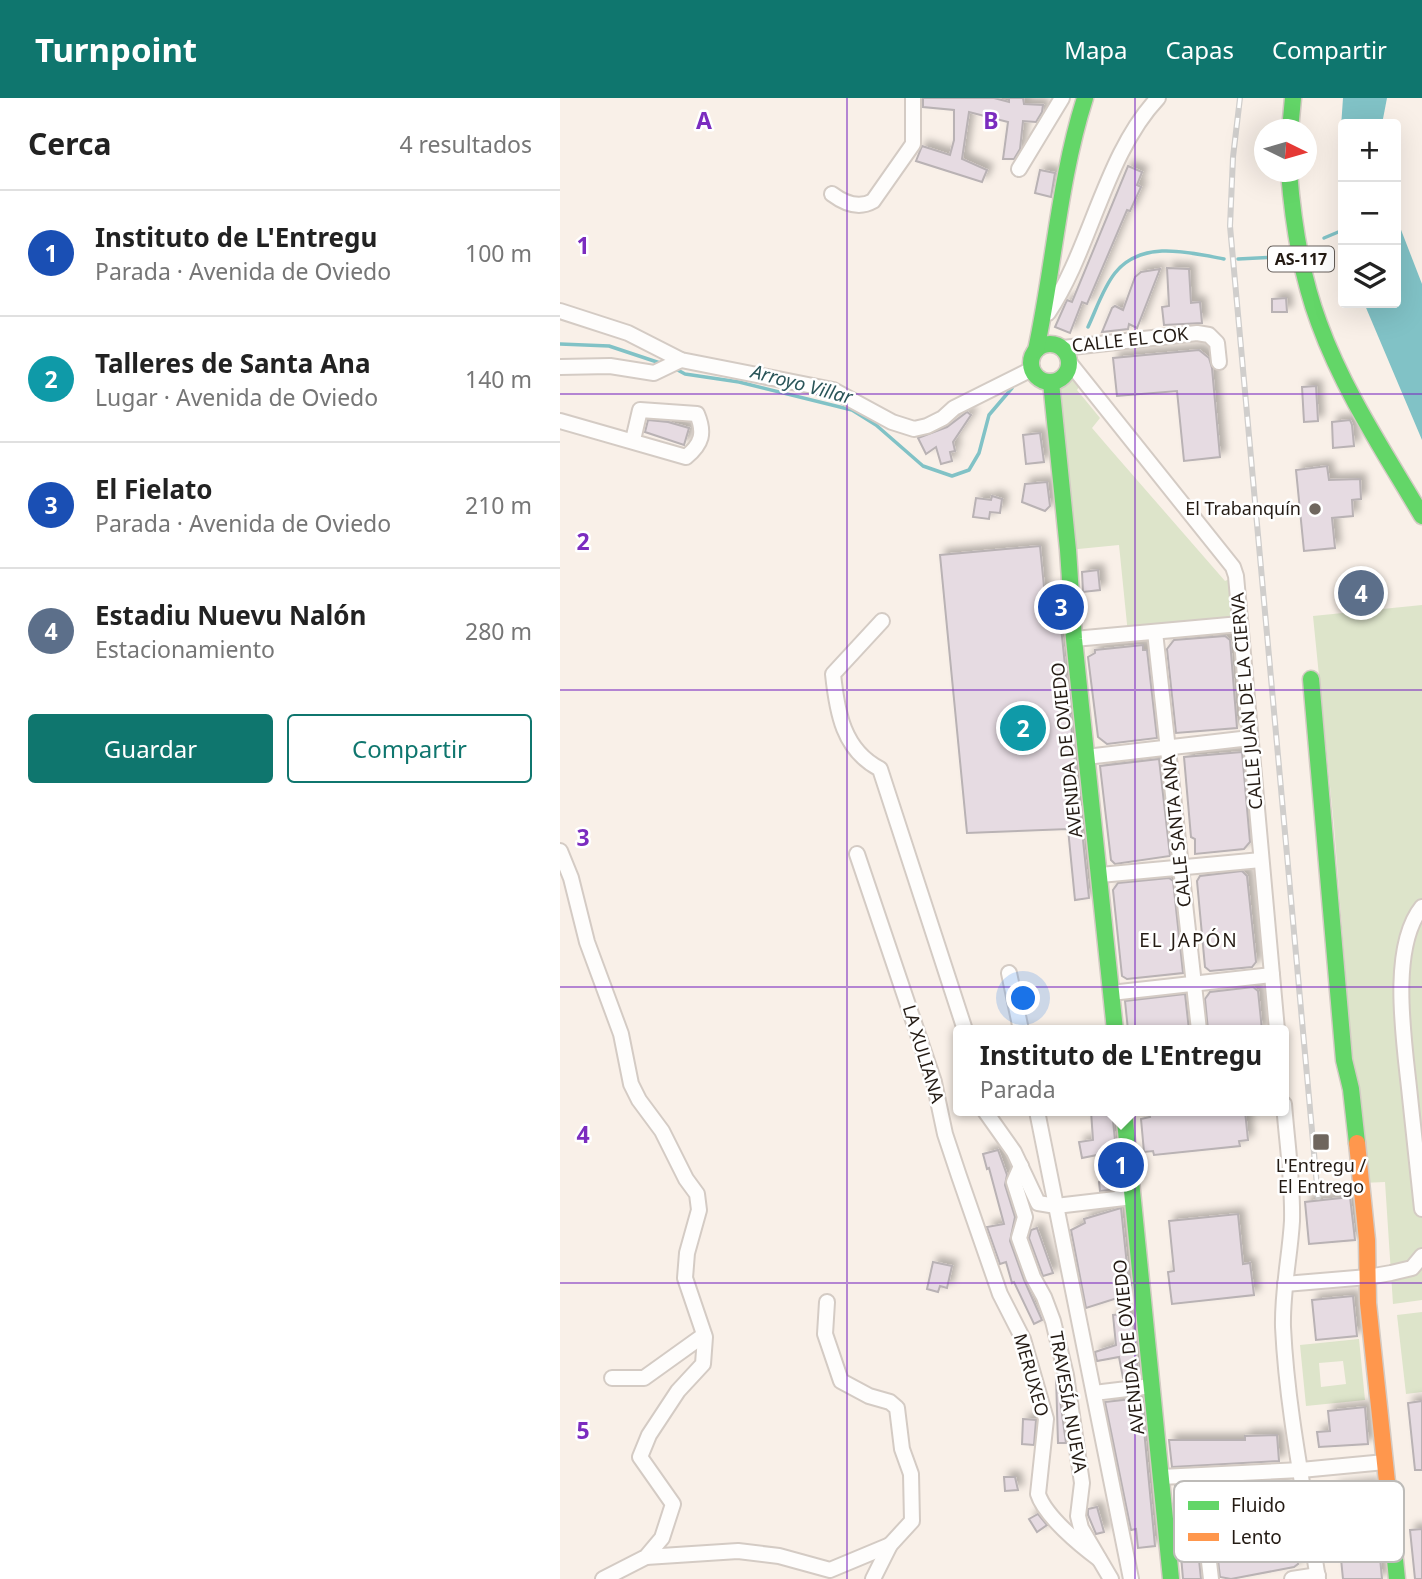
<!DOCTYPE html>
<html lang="es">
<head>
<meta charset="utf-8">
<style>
  :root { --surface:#fff; --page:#f6f6f6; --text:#222; --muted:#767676; --line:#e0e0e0; --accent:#0f766e }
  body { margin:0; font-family:"Noto Sans",sans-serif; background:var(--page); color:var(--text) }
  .controls { position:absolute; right:21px; top:21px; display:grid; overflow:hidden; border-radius:7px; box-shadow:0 7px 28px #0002 }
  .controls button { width:63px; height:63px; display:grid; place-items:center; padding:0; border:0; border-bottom:2px solid var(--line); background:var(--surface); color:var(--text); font:35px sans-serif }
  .compass { position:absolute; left:694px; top:21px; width:63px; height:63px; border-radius:50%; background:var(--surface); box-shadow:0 7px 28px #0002; rotate:95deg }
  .you { position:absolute; left:464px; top:901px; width:24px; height:24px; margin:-18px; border:5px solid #fff; border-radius:50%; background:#1a73e8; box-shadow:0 0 0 10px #1a73e833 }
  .badge { display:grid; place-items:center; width:46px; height:46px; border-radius:50%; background:var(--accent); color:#fff; font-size:23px; font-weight:700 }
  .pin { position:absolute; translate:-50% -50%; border:4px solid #fff; box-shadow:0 2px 7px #0006 }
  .popup { position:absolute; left:393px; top:927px; width:336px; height:91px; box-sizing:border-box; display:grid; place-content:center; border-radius:7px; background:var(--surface); filter:drop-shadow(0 2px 5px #0005); font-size:23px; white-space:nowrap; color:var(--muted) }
  .popup b { font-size:26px; color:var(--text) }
  .popup::after { content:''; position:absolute; left:50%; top:100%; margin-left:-14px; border:14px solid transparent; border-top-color:var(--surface) }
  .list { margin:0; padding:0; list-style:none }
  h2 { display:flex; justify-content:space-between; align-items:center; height:91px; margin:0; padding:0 28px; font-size:30px }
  h2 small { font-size:23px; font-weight:400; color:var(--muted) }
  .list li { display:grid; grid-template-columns:46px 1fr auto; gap:21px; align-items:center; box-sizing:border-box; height:126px; padding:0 28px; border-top:2px solid var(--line) }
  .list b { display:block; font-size:26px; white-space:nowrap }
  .list p { margin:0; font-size:23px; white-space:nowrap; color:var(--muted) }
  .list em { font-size:23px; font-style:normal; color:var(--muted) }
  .actions { display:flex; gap:14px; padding:21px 28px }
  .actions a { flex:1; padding:16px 0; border:2px solid var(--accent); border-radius:7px; text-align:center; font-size:24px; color:var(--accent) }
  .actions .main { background:var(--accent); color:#fff }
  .icon { flex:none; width:38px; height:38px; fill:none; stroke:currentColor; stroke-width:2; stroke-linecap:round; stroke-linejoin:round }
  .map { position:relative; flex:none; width:862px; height:1481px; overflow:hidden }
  header { display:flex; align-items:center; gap:42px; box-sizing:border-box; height:98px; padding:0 35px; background:var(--accent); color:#fff }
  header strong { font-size:33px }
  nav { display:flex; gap:38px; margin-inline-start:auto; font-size:24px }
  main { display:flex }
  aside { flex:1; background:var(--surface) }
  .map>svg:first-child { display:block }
  .green { fill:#dde4ca; fill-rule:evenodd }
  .water { fill:#81c2c6 }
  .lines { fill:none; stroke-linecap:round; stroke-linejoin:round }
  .stream { stroke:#81c2c6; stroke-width:3.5 }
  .building { fill:#e6dbe2; stroke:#b9b2b4; stroke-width:2; fill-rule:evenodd; filter:url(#shadow) }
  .street-tunnel { stroke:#d9d0c8; stroke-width:14; stroke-dasharray:14 7; stroke-linecap:butt }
  .street-casing { stroke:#d4cbc4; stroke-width:18 }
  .fast-casing { stroke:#d4cbc4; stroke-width:19 }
  .slow-casing { stroke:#d4cbc4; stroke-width:19 }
  .street { stroke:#fefdfc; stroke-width:14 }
  .fast { stroke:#63d668; stroke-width:16 }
  .slow { stroke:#ff974d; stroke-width:16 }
  .rail-casing { stroke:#d0cecc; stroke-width:6 }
  .rail { stroke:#fff; stroke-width:3.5; stroke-dasharray:10; stroke-linecap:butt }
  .grid { fill:none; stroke:#7b2cbf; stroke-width:2; stroke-opacity:0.55 }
  .poi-dot { fill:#6f665e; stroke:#fff; stroke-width:2.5 }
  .labels { text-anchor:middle; stroke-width:5; stroke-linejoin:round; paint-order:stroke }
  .shield { fill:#fff; stroke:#665f5a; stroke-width:2 }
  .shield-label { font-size:16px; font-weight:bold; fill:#241b14 }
  .street-label { font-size:18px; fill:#241b14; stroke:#fff }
  .poi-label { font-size:18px; fill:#241b14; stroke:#fff; text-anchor:end }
  .water-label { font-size:19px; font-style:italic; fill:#2a5559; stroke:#fff }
  .neighbourhood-label { font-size:19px; letter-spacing:2px; fill:#241b14; stroke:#fff }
  .key { fill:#fff; stroke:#bdbbb8; stroke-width:2 }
  .key-label { font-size:19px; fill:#241b14 }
  .grid-label { font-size:23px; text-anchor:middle; font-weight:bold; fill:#7b2cbf; stroke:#fff; stroke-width:5; stroke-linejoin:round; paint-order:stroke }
</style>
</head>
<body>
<header>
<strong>Turnpoint</strong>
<nav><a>Mapa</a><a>Capas</a><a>Compartir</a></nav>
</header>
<main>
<aside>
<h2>Cerca<small>4 resultados</small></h2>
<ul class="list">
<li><span class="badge" style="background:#1a4fb4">1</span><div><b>Instituto de L'Entregu</b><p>Parada · Avenida de Oviedo</p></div><em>100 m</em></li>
<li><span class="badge" style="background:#0f9aa8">2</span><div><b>Talleres de Santa Ana</b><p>Lugar · Avenida de Oviedo</p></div><em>140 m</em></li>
<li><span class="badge" style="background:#1a4fb4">3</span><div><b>El Fielato</b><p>Parada · Avenida de Oviedo</p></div><em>210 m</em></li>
<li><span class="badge" style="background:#5c6f8a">4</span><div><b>Estadiu Nuevu Nalón</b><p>Estacionamiento</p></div><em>280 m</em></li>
</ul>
<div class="actions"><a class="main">Guardar</a><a>Compartir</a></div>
</aside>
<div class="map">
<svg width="862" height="1481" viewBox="0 0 862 1481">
  <defs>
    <filter id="shadow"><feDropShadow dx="5.5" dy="-5.5" stdDeviation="3.5" flood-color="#0004"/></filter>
  </defs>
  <rect width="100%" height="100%" fill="#f9f0e8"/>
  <g class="green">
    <path d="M 504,278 L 523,283 L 517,292 L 540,320 L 532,330 L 550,351 L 665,483 L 676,478 L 680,526 L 568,536 L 559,447 L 508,452 L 498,282 Z"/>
    <path d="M 862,507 L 862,1202 L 833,1206 L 825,1084 L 802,1085 L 774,728 L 753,518 Z"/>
    <path d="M 862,1214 L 862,1294 L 846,1296 L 837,1217 Z"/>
    <path d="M 799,1241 L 805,1302 L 746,1308 L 740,1247 ZM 783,1263 L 786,1286 L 761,1289 L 759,1265 Z"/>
  </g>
  <g class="water">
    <path d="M 783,0 L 827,0 L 822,26 L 783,26 L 783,96 L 778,73 Z"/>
    <path d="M 836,113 L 838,124 L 862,186 L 862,342 L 804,205 L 836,205 Z"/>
  </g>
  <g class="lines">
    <g class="stream">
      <path d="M 764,140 L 783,132"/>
      <path d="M 678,161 L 716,159"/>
      <path d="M 528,229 C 536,212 543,190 555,175 C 581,142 628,154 664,161"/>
      <path d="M 0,246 L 49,248 L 103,266"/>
      <path d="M 114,270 L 125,276 L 179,284 L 292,312 L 316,327 L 363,368 L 392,378 L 409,372 L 419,355 L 429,317 L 452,290"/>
    </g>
  </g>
  <g class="building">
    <path d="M 363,0 L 434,0 L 449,4 L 449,0 L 463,0 L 464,6 L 483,7 L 482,14 L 476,24 L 463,23 L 460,51 L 454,61 L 443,61 L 448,24 L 409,14 L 402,61 L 427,72 L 422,84 L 356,63 L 362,48 L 390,57 L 394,42 L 394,12 L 363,9 Z"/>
    <path d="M 568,68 L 582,74 L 577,87 L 581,89 L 570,113 L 567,112 L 527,206 L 522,204 L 510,235 L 495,229 L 507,202 L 512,204 Z"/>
    <path d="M 480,72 L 495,75 L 491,99 L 475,95 Z"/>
    <path d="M 607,170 L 629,171 L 631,205 L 640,204 L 642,225 L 604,227 L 602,209 L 609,208 Z"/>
    <path d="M 600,171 L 577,230 L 569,226 L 568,231 L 542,234 L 552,210 L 555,208 L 563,212 L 575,179 L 581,174 Z"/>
    <path d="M 726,200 L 727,214 L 712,214 L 712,201 Z"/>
    <path d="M 639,252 L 649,260 L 652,270 L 660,359 L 624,363 L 617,293 L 557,298 L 553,260 Z"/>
    <path d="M 756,288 L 758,323 L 744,324 L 742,289 Z"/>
    <path d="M 407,314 L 411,317 L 393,344 L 395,353 L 390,354 L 392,363 L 381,366 L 376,349 L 366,356 L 358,340 L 387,329 Z"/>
    <path d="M 88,322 L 108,324 L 129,330 L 124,347 L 85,334 Z"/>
    <path d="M 790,322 L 792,327 L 794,348 L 773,350 L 772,324 Z"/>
    <path d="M 480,335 L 484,364 L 466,366 L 463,337 Z"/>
    <path d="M 767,368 L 769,382 L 800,381 L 801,401 L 792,402 L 793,418 L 772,420 L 775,450 L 744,453 L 736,372 Z"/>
    <path d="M 487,384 L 490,408 L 485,413 L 462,404 L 465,386 Z"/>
    <path d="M 432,398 L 442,401 L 440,415 L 430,414 L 429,421 L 413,419 L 416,400 L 431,402 Z"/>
    <path d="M 480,448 L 488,530 L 501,529 L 529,800 L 515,802 L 508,731 L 407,735 L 380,457 Z"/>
    <path d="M 538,472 L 540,492 L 523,494 L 522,474 Z"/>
    <path d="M 665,538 L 670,542 L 677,630 L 616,635 L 607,551 L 614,542 Z"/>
    <path d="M 583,547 L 583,552 L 587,552 L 597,640 L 547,646 L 538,639 L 528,559 L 535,555 L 535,552 Z"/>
    <path d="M 682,654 L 690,744 L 684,751 L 635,756 L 635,741 L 631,739 L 624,659 Z"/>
    <path d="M 599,661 L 610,758 L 555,766 L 551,762 L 540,668 Z"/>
    <path d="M 682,773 L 687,778 L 696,864 L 692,869 L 650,873 L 645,869 L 637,783 L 640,778 Z"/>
    <path d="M 609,780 L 613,783 L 623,875 L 567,881 L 562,878 L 553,792 L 558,785 Z"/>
    <path d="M 693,889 L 698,893 L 702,932 L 648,932 L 645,901 L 650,894 Z"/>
    <path d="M 625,896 L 629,932 L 568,932 L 565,903 Z"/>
    <path d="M 531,1013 L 552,1013 L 560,1091 L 540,1093 L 539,1084 L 545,1083 L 542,1056 L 522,1060 L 519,1044 L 533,1042 Z"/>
    <path d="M 607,1013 L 685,1013 L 688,1042 L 679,1043 L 680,1048 L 594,1057 L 593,1053 L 584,1054 L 581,1021 L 590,1019 L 589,1015 Z"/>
    <path d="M 438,1052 L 447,1077 L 445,1087 L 455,1119 L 450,1143 L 464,1182 L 482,1222 L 474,1226 L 454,1184 L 452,1185 L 446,1164 L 440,1166 L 427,1129 L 444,1126 L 429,1070 L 427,1071 L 423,1056 Z"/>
    <path d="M 790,1099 L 795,1142 L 749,1146 L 745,1104 Z"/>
    <path d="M 561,1110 L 570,1196 L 526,1210 L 511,1132 L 525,1125 L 524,1121 Z"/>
    <path d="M 678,1116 L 683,1166 L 690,1165 L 694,1197 L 612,1206 L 608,1174 L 614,1173 L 609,1123 Z"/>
    <path d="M 477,1130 L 493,1175 L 483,1178 L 469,1140 L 471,1132 Z"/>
    <path d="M 373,1164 L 392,1168 L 387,1190 L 380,1188 L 378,1194 L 367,1191 Z"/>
    <path d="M 793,1198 L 797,1238 L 756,1242 L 752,1202 Z"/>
    <path d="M 572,1215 L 578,1275 L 574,1279 L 563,1280 L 559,1259 L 537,1263 L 535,1254 L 556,1247 L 553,1217 Z"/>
    <path d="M 496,1279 L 497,1279 L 506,1345 L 498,1345 Z"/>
    <path d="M 581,1300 L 595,1448 L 578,1450 L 576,1431 L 571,1432 L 545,1304 Z"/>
    <path d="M 862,1303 L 862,1372 L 855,1372 L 848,1305 Z"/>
    <path d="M 805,1309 L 808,1346 L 759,1349 L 757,1334 L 770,1333 L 768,1313 Z"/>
    <path d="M 463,1321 L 476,1322 L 474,1347 L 462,1346 Z"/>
    <path d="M 717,1337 L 719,1363 L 612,1369 L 609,1342 L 685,1342 L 685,1338 Z"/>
    <path d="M 444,1379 L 455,1379 L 458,1392 L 445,1393 Z"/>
    <path d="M 720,1385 L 724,1389 L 734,1427 L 738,1466 L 734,1469 L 671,1481 L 660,1479 L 653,1418 L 643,1396 L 635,1390 L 628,1394 L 625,1400 L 635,1424 L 641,1481 L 623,1481 L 615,1388 ZM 704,1409 L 707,1430 L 714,1429 L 716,1449 L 680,1454 L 670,1436 L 685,1433 L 681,1410 Z"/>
    <path d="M 813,1386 L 822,1481 L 783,1481 L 774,1390 Z"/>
    <path d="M 537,1409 L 544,1434 L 536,1436 L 528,1417 L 528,1411 Z"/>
    <path d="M 478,1416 L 487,1427 L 477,1434 L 469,1421 Z"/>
    <path d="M 862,1431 L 862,1481 L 855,1481 L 850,1432 Z"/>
  </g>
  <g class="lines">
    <path class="street-tunnel" d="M 629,1386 L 635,1400"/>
    <g class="street-casing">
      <g id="street">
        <path d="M 459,71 L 502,0"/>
        <path d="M 272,96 C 284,105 299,111 313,103 L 353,46 L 353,0"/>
        <path d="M 0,213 L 68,235 L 121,262 L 273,292 L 332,324 L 354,331 L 367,328 L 383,320 L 394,310 L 472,271"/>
        <path d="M 488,215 C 531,151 545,56 598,0"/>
        <path d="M 503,250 L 637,235 L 649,237 L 657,245 L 659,264"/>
        <path d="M 509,264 L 673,469 L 676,478 L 717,932"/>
        <path d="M 0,269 L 50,268 L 94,275 L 121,262"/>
        <path d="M 0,323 L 126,359 C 142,346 145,335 137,316 L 80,312 L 73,342"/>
        <path d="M 322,523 L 273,576 C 277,614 283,652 320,671 L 405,932"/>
        <path d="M 595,534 L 639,932"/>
        <path d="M 514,541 L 680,526"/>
        <path d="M 526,659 L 690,640"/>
        <path d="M 0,753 L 11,780 L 27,844 L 61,936 L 71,986 L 79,1002 L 102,1033 L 126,1081 L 137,1096 L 139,1112 L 127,1155 L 125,1180 L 145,1239 L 143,1266 L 118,1293 L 89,1337 L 80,1359 L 113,1406 L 102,1440 L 86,1459 L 43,1481"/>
        <path d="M 297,756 L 374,984 L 385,1036 L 399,1078 L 440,1196 L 463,1241 L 486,1321 L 478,1396 C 485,1418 520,1447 539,1461"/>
        <path d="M 540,777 L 701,762"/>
        <path d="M 862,809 C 828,851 845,948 850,999 C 854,1036 858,1073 862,1111"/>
        <path d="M 449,875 L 461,932"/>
        <path d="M 551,895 L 712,877"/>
        <path d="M 724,1006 C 727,1045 733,1084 732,1123 C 730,1158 722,1193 723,1229 C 727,1313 745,1397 758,1481"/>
        <path d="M 425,1013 L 454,1054 L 478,1105 L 496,1108 L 573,1099"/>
        <path d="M 477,1013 L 571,1481"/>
        <path d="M 461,1068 L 454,1084 L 465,1119 L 459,1140 L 473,1179 L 484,1199 L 493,1223 L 506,1277 L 522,1385 L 518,1418 L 521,1430 L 551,1481"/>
        <path d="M 725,1186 L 808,1179 L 831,1175 L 852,1170 L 862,1158"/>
        <path d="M 267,1204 L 265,1236 L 281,1283 L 309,1298 L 330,1304 L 337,1310 L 342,1351 L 351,1376 L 352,1423 L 330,1447 L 313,1481"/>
        <path d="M 52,1280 L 84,1280 L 144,1237"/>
        <path d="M 534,1295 L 592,1288"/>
        <path d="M 601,1379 L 741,1372 L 825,1364"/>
        <path d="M 635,1400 L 644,1421 L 651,1481"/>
        <path d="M 86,1459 L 178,1453 L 219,1458 L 270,1472 L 330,1447"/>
        <path d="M 732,1481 L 758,1477"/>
      </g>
    </g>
    <g class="fast-casing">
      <g id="fast">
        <path d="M 730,32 L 733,0"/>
        <path d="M 729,74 C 733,125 741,177 759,225 C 784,294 825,355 862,418"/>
        <circle cx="490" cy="265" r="19"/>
        <path d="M 476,252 C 494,169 499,81 525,0"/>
        <path d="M 491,284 L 508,452 L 514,541 L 555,932"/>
        <path d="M 751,581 L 784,962 L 791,991 L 797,1045"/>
        <path d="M 564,1013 L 611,1481"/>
        <path d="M 827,1384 L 837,1481"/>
      </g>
    </g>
    <g class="slow-casing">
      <path id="slow" d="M 797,1045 L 807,1142 L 808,1205 L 827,1384"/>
    </g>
    <use href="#street" class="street"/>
    <use href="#fast" class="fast"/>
    <use href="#slow" class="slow"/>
    <g class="rail-casing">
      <path id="rail" d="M 680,0 L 673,59 L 670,128 L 758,1099"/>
    </g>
    <use href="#rail" class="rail"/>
  </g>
  <path class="grid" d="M 287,0 L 287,1481M 575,0 L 575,1481M 0,296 L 862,296M 0,592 L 862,592M 0,889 L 862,889M 0,1185 L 862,1185"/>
  <g class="poi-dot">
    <circle cx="755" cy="411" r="7"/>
    <rect x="752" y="1035" width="18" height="18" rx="3.5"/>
  </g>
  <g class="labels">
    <rect class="shield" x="708" y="148.5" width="66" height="25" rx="5"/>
    <g class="shield-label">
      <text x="741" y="167">AS-117</text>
    </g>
    <g class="street-label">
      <text transform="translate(570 242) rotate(-6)" y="6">CALLE EL COK</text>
      <text transform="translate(687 603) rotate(-95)" y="6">CALLE JUAN DE LA CIERVA</text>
      <text transform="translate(507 652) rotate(-96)" y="6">AVENIDA DE OVIEDO</text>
      <text transform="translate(617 733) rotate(-96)" y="6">CALLE SANTA ANA</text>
      <text transform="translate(363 956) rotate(73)" y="6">LA XULIANA</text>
      <text transform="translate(569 1249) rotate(-96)" y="6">AVENIDA DE OVIEDO</text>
      <text transform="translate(471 1277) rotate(74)" y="6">MERUXEO</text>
      <text transform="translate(508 1304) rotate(80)" y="6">TRAVESÍA NUEVA</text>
    </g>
    <g class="poi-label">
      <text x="741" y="417">El Trabanquín</text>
      <text x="761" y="1074" text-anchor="middle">L'Entregu /<tspan x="761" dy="21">El Entrego</tspan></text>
    </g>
    <g class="water-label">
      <text transform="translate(242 286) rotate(15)" y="7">Arroyo Villar</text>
    </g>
    <g class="neighbourhood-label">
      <text x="629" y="849">EL JAPÓN</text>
    </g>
  </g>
  <rect x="614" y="1383" width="230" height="81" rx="10" class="key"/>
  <rect x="628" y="1403" width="31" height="9" fill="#63d668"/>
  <rect x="628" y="1435" width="31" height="8" fill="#ff974d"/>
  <g class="key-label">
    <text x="671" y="1414">Fluido</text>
    <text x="671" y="1446">Lento</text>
  </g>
  <g class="grid-label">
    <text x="144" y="31">A</text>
    <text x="431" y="31">B</text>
    <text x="23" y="156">1</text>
    <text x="23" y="452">2</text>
    <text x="23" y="748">3</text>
    <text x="23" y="1045">4</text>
    <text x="23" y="1341">5</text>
  </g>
</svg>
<div class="controls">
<button>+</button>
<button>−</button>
<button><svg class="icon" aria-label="layers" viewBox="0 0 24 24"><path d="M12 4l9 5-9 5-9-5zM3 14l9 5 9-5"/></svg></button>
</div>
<svg class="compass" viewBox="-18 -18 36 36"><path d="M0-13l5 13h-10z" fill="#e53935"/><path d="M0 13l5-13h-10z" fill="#767676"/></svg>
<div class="you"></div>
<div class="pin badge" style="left:561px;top:1067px;background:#1a4fb4">1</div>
<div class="popup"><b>Instituto de L'Entregu</b>Parada</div>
<div class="pin badge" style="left:463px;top:630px;background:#0f9aa8">2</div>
<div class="pin badge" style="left:501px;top:509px;background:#1a4fb4">3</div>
<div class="pin badge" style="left:801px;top:495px;background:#5c6f8a">4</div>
</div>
</main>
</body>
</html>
